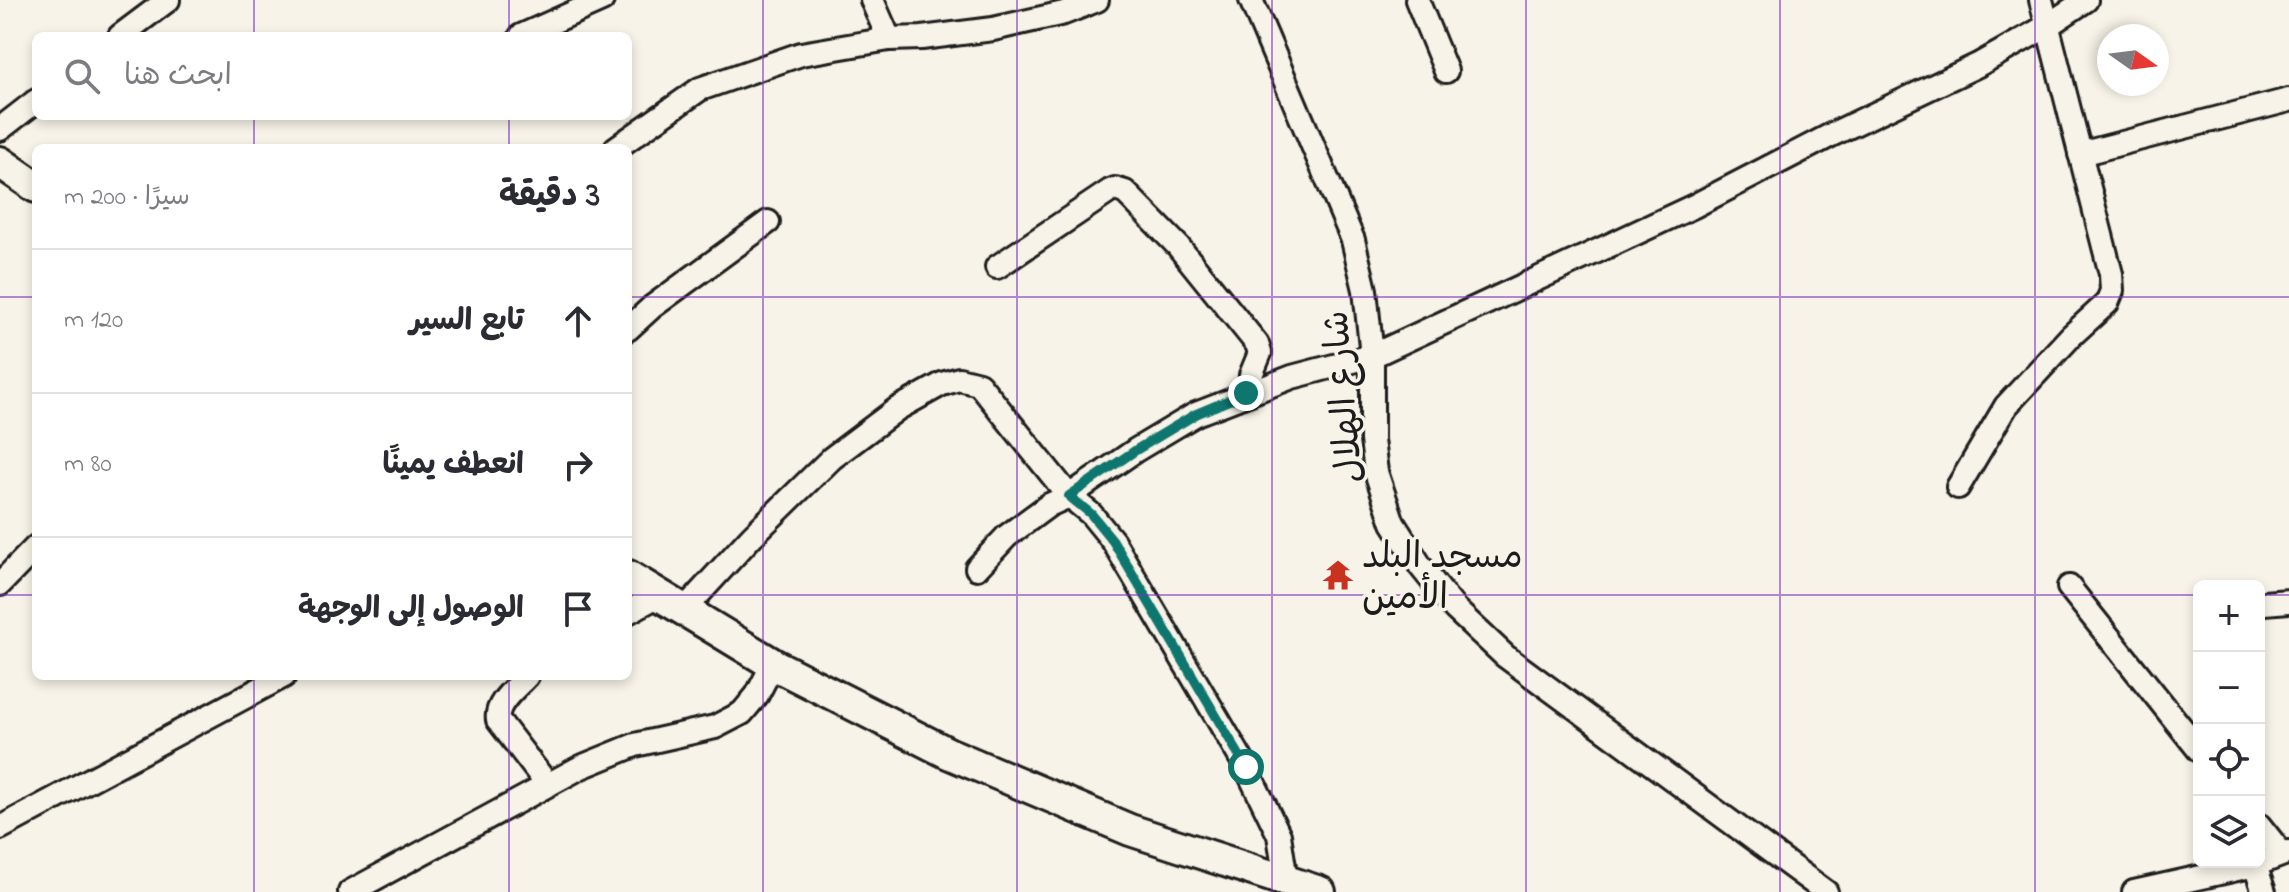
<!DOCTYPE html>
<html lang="ar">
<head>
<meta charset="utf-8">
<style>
  :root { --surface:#fff; --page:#f2f2f3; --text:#2b2b33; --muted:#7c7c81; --line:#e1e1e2 }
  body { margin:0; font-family:"Indie Flower","Playpen Sans Arabic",sans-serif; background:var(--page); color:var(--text); direction:rtl }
  .controls { position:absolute; right:24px; bottom:24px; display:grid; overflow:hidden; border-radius:12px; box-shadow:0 4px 12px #0003 }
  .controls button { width:72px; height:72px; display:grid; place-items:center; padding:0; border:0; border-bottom:2px solid var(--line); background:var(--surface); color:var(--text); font:40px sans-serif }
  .compass { position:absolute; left:2097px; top:24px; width:72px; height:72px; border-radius:50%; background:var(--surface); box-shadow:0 4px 12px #0003; rotate:104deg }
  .stop { position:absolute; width:24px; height:24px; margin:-18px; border:6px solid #0f766e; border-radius:50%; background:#fff }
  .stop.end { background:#0f766e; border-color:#fff; box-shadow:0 2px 8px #0008 }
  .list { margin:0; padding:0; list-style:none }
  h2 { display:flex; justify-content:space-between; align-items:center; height:104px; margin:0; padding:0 32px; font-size:34px }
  h2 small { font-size:26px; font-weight:400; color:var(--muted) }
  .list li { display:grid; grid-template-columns:52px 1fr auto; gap:24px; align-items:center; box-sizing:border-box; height:144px; padding:0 32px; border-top:2px solid var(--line) }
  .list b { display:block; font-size:30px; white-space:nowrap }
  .list em { font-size:26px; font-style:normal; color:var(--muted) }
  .icon { flex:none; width:44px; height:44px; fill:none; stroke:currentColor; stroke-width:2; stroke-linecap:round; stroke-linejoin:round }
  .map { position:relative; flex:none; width:2289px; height:892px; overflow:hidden; direction:ltr }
  .search { position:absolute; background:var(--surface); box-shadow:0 4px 12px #0003; left:32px; top:32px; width:600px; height:88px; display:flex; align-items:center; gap:20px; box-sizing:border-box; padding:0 28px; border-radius:12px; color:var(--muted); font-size:30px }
  .panel { position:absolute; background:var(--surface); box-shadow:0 4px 12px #0003; left:32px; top:144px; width:600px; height:536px; border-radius:12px; direction:rtl }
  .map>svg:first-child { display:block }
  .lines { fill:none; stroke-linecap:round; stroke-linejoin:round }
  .street-casing { stroke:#1c1c1c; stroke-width:28 }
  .secondary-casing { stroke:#1c1c1c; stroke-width:36 }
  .street { stroke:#f7f3e8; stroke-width:22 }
  .secondary { stroke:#f7f3e8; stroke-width:30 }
  .route { stroke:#0f766e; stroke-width:10 }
  .grid { fill:none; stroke:#7b2cbf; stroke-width:2; stroke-opacity:0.55 }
  .labels { text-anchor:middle; stroke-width:7; stroke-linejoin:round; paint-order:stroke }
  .street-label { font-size:36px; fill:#1c1c1c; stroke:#f7f3e8 }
  .poi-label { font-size:36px; fill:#1c1c1c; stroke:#f7f3e8; text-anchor:start }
</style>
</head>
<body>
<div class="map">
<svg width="2289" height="892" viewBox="0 0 2289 892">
  <rect width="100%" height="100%" fill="#f7f3e8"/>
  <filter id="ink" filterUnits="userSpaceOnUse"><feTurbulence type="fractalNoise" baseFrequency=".0125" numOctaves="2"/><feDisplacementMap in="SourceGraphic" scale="16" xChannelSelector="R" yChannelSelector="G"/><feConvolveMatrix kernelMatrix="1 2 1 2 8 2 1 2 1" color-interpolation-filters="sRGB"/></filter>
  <g filter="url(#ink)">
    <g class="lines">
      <g class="street-casing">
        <g id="street">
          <path d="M 872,0 L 889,39"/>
          <path d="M 1251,0 L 1353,240 L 1365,290 L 1372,356 L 1372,440 L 1376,472 L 1393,523 L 1421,567 L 1455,609 L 1505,656 L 1826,892"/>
          <path d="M 1417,0 L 1446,71"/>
          <path d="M 120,36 L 168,0"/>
          <path d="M 521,36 L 602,0"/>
          <path d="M 0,129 L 36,101"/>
          <path d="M 616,148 L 700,89 L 801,54 L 889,39 L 922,38 L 993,29 L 1064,13 L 1097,0"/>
          <path d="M 2080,154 L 2289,100"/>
          <path d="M 997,267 L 1110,191 L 1115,189 L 1125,192 L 1178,246 L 1257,344 L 1260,353 L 1251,375 L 1250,392"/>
          <path d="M 628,329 L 652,307 L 768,222"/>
          <path d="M 1958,487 L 2006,406 L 2072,335 L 2107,303 L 2112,291 L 2111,274 L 2041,0"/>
          <path d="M 977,568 L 1007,536 L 1049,505 L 1069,496 L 1136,450 L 1196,414 L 1292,377 L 1372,356 L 1694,206 L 1833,134 L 1978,65 L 2047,26 L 2086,0"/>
          <path d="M 0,584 L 36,547"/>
          <path d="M 2069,587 L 2199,750"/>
          <path d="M 2264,603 L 2289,601"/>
          <path d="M 684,610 L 752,536 L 832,458 L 897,409 L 942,384 L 959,379 L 979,384 L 1069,496 L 1091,514 L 1113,541 L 1246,767 L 1279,835 L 1286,880"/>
          <path d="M 628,612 L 659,595"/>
          <path d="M 527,676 C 516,688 495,703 498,720 L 547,784"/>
          <path d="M 2259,825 L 2282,854"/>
          <path d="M 0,828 L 284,676"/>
          <path d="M 2255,865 L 2264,892"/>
          <path d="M 350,892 L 581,767 L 635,745 L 715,727 L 742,713 L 757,695 L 773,664"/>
          <path d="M 2134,892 L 2255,865 L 2289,852"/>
        </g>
      </g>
      <g class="secondary-casing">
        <g id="secondary">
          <path d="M 0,162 L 36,187"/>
          <path d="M 628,576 L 773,664 L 948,753 L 1130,830 L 1320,892"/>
        </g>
      </g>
      <use href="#street" class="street"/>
      <use href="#secondary" class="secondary"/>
    </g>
  </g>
  <g class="lines" filter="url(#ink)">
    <path class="route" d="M 1246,393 L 1196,414 L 1136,450 L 1069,496 L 1091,514 L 1113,541 L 1246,767"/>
  </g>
  <path class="grid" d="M 254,0 L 254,36M 509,0 L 509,36M 763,0 L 763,892M 1017,0 L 1017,892M 1272,0 L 1272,892M 1526,0 L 1526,892M 1780,0 L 1780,892M 2035,0 L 2035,892M 254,116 L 254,148M 509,116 L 509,148M 0,297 L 36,297M 628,297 L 2289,297M 0,595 L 36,595M 628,595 L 2199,595M 2259,595 L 2289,595M 254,676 L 254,892M 509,676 L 509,892"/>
  <defs>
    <g id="temple-bare" transform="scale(2.4)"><path d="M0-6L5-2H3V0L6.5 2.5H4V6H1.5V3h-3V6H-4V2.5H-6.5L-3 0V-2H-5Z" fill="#c8321e" stroke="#f7f3e8" stroke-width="2.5" paint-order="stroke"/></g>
  </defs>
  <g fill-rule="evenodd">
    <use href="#temple-bare" x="1338" y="575"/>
  </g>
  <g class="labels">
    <g class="street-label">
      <text transform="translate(1341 397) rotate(-95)" y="13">شارع الهلال</text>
    </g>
    <g class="poi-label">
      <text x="1362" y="567">مسجد البلد<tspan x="1362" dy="41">الأمين</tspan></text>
    </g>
  </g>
</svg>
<div class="controls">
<button>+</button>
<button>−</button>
<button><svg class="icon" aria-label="locate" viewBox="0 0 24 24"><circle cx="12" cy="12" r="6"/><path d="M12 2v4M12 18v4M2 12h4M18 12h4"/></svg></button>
<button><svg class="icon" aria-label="layers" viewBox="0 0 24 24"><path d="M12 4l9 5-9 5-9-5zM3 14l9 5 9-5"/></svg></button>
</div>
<svg class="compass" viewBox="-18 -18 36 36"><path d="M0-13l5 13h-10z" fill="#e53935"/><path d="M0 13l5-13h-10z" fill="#7c7c81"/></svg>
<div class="stop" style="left:1246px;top:767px"></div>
<div class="stop end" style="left:1246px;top:393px"></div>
<div class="search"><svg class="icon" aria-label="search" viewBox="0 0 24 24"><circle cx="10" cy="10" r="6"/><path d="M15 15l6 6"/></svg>ابحث هنا</div>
<section class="panel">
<h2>3 دقيقة<small>سيرًا · 200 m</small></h2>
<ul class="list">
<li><svg class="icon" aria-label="ahead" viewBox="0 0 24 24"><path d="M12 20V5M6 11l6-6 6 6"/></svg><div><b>تابع السير</b></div><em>120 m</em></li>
<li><svg class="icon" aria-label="right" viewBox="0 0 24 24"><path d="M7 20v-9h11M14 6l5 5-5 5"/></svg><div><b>انعطف يمينًا</b></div><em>80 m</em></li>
<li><svg class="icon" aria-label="arrive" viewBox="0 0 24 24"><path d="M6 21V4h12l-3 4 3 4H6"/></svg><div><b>الوصول إلى الوجهة</b></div></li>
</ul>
</section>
</div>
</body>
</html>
